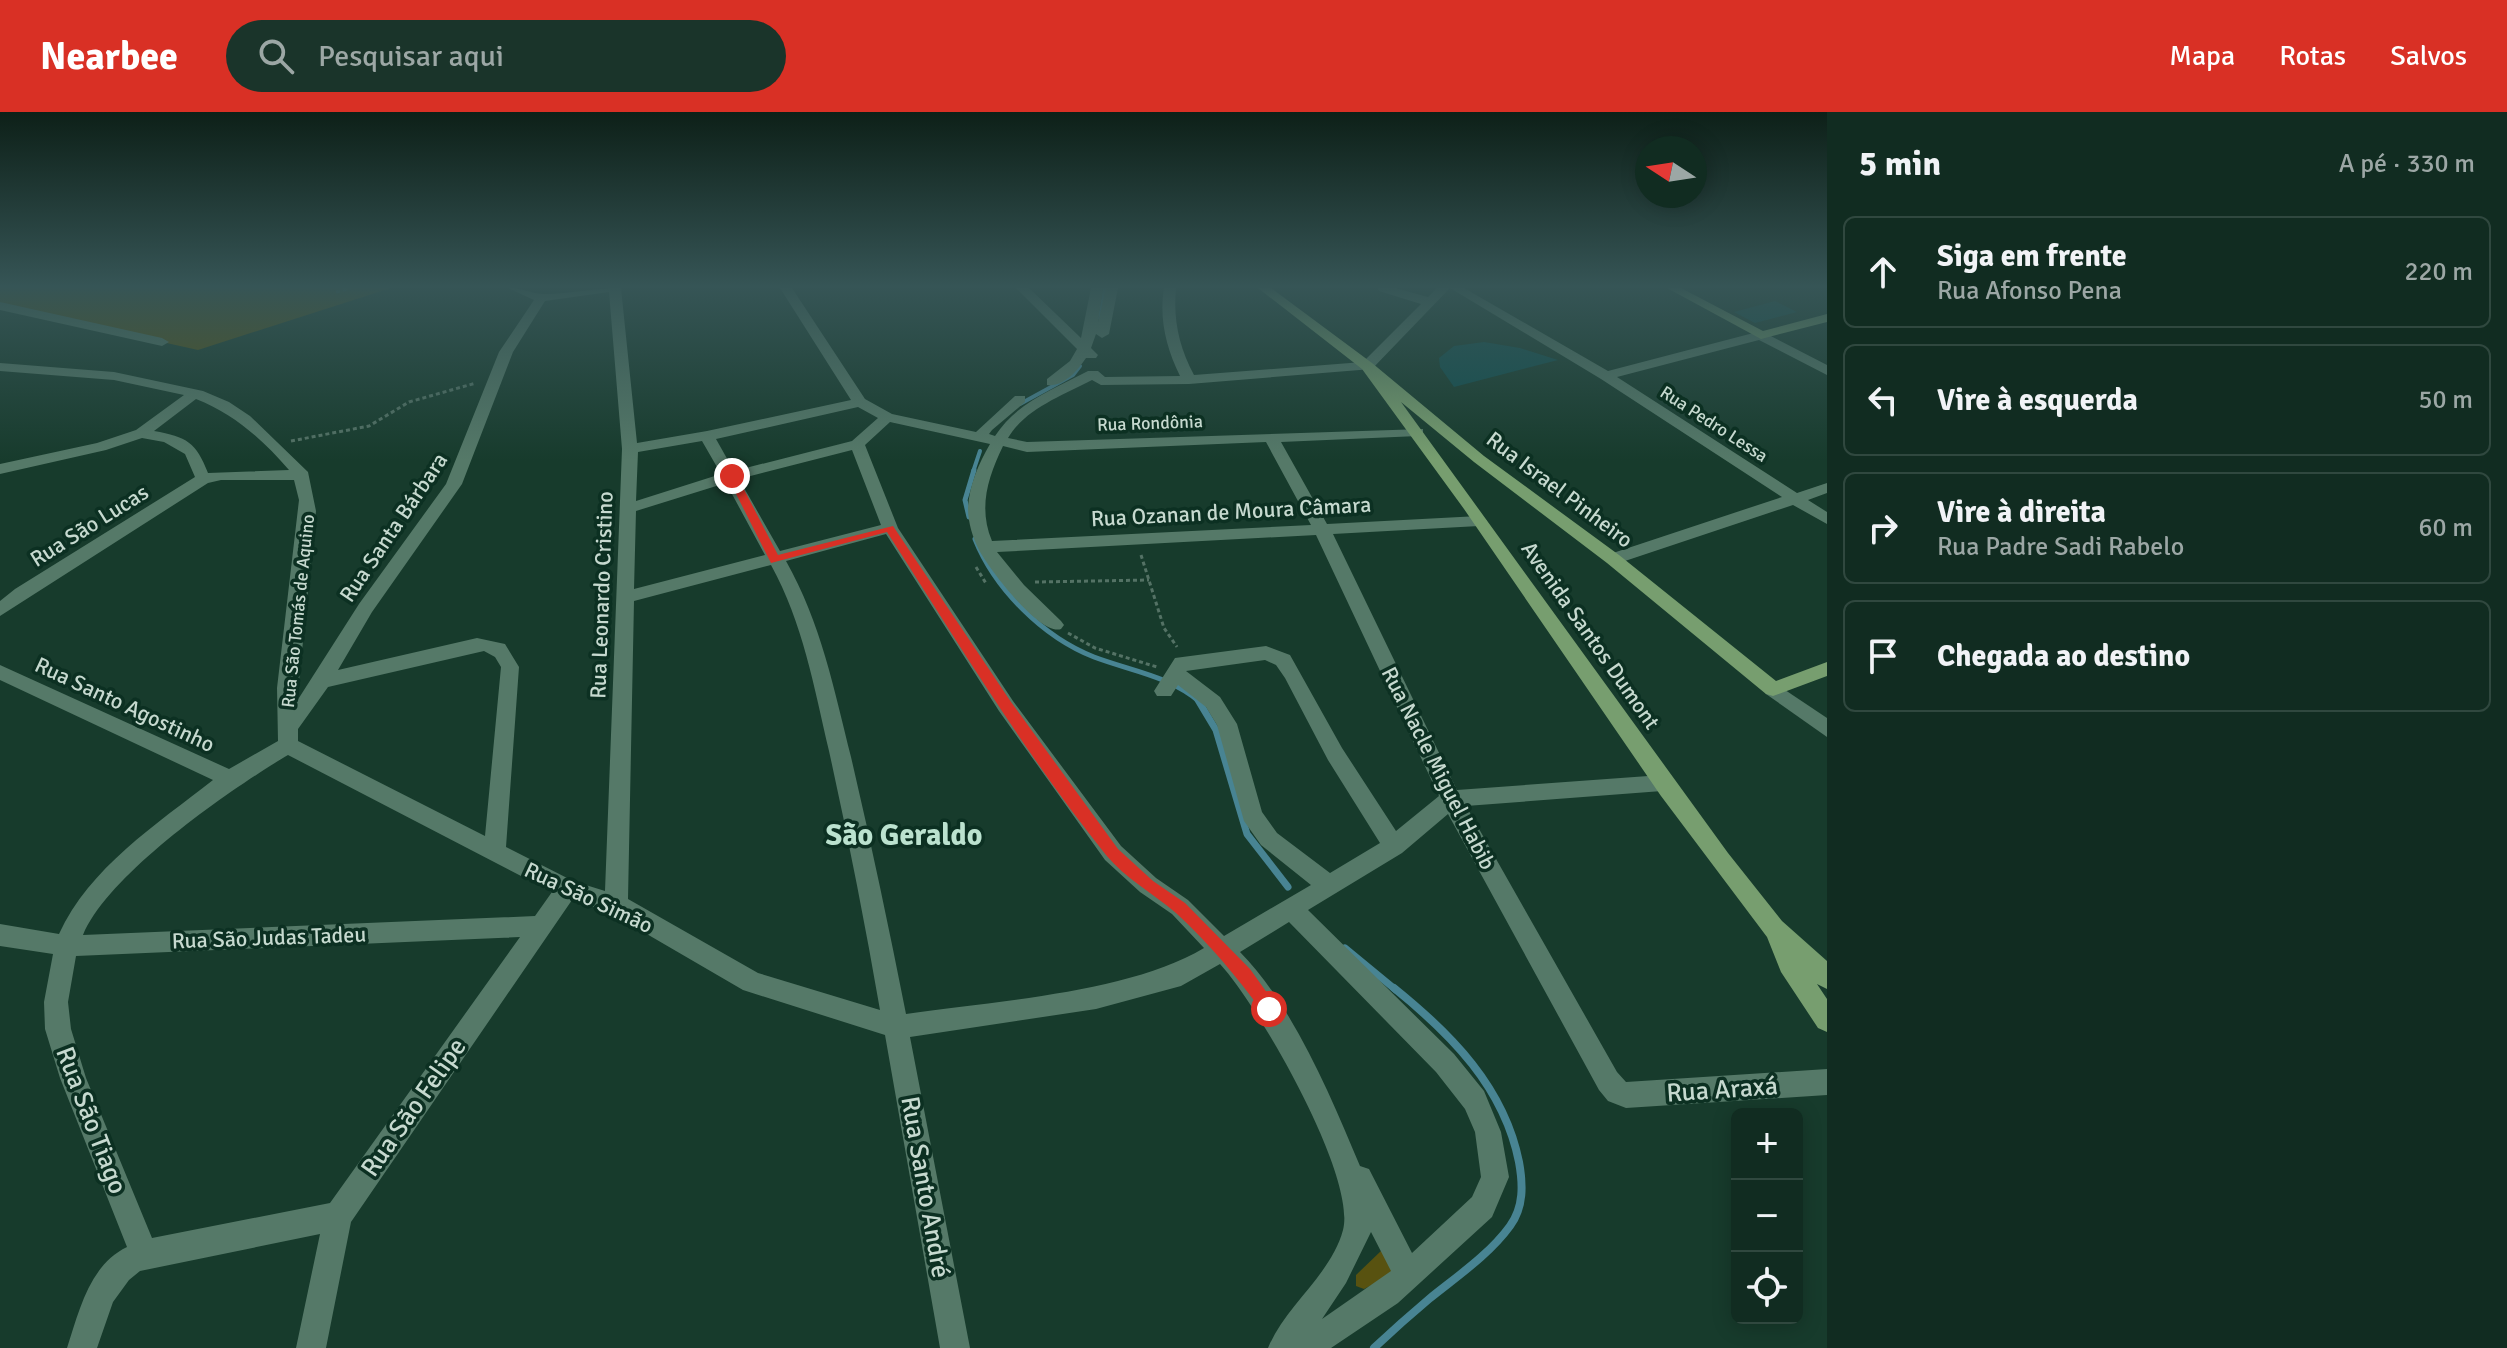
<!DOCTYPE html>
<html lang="pt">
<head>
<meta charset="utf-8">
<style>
  :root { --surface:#112c21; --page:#1a342a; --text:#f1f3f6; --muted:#9ca7a5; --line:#30483f; --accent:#d93025 }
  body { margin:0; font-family:Signika,sans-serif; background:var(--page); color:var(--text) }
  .controls { position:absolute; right:24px; bottom:24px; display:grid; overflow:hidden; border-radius:12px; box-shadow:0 4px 20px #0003 }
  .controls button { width:72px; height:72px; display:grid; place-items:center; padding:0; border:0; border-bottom:2px solid var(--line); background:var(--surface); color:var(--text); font:40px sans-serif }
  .compass { position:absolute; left:1635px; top:24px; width:72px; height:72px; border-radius:50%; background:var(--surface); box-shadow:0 4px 20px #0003; rotate:282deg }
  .stop { position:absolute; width:24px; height:24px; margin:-18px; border:6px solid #d93025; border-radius:50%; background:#fff }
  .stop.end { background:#d93025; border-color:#fff; box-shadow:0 2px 8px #0008 }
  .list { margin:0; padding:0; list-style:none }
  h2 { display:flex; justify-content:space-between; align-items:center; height:104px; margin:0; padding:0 32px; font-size:34px }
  h2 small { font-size:26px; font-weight:400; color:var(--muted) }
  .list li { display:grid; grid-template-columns:52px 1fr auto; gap:24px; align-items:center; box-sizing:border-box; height:112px; margin:0 16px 16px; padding:0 16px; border:2px solid var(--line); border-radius:12px }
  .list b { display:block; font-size:30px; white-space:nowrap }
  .list p { margin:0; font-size:26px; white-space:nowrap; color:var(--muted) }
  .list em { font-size:26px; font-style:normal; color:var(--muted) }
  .icon { flex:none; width:44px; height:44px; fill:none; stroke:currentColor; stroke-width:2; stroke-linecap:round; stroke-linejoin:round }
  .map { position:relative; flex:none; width:1827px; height:1236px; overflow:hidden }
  header { display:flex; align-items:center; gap:48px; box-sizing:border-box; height:112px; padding:0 40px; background:var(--accent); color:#fff }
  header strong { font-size:38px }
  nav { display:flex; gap:44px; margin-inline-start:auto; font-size:28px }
  .search { width:560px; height:72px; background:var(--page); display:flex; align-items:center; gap:20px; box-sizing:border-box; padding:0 28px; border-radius:44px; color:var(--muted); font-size:30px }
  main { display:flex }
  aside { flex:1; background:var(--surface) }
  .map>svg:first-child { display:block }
  .green { fill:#585210 }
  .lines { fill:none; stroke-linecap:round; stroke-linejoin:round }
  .stream-far3 { stroke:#488493; stroke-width:4 }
  .stream-far2 { stroke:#488493; stroke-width:5 }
  .stream-far1 { stroke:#488493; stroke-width:7 }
  .stream { stroke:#488493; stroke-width:8 }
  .building { fill:#0f4e4e }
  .path { stroke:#547265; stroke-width:3; stroke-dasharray:4 3; stroke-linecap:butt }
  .minor { fill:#557968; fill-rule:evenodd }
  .major { fill:#779e6f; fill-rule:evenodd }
  .route { fill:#d93025 }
  .labels { text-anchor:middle; stroke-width:7; stroke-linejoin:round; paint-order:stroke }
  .far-street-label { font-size:18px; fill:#c6d9cf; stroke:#0c3022 }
  .street-label { font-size:22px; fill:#c6d9cf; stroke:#0c3022 }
  .near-street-label { font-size:26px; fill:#c6d9cf; stroke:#0c3022 }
  .district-label { font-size:30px; font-weight:bold; fill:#bbe2cf; stroke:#0c3022 }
</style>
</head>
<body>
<header>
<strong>Nearbee</strong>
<div class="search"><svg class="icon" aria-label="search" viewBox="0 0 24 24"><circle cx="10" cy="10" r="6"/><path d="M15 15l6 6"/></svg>Pesquisar aqui</div>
<nav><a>Mapa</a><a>Rotas</a><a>Salvos</a></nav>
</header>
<main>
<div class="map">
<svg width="1827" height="1236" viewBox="0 0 1827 1236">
  <rect width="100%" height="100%" fill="#173b2c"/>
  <g class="green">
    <path d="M 0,176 L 391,176 L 198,238 L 0,194 Z"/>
    <path d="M 1382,1138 L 1395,1161 L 1364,1177 L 1356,1174 L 1356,1163 Z"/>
  </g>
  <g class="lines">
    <g class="stream-far3">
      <path d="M 1100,206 L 1105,176"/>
      <path d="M 1020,292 L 1073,263 L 1080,254"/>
      <path d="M 973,360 L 980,339"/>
    </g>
    <g class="stream-far2">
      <path d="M 969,405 L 965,388 L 974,358"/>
      <path d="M 975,427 C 995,477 1043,525 1094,545 C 1131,559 1170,564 1200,590"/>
    </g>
    <g class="stream-far1">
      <path d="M 1198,588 L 1216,618 L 1247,722 L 1288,775"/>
      <path d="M 1345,836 L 1396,878"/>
    </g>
    <path class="stream" d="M 1374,1236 C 1392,1219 1410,1203 1429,1187 C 1456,1165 1489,1143 1510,1114 C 1524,1095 1523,1072 1519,1050 C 1504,975 1451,922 1394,876"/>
  </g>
  <g class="building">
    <path d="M 1775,189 L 1797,200 L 1755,211 L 1734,200 Z"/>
    <path d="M 1484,230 L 1520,236 L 1558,248 L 1454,275 L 1440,255 L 1439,246 L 1454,234 Z"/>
  </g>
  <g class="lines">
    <g class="path">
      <path d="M 336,180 L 351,176"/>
      <path d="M 291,329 L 369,314 L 409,290 L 476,271"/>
      <path d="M 1141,443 L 1164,516 L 1177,535"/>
      <path d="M 976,455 L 987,473"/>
      <path d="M 1035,470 L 1149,468"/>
      <path d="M 1068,521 L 1095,536 L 1157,555"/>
    </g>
    <g class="minor">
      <path d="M 508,176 C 521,175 532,182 545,182 C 569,182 595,176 621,176 L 637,331 L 707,319 L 851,288 L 780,176 L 792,176 L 865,287 L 892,302 L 976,320 L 1015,284 L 1025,284 L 1025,290 L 992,318 L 989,322 L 995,324 C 1017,290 1054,277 1088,259 L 1098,259 L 1105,265 L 1180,264 C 1166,235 1159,207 1164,176 L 1176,176 C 1173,208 1179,235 1194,263 L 1363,250 L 1421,192 L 1379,179 L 1377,176 L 1395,176 L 1428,185 L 1437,176 L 1464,176 L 1608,259 L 1761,219 L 1827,253 L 1827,263 L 1759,228 L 1617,265 L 1797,381 L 1827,371 L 1827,381 L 1808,388 L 1827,400 L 1827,412 L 1793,393 L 1613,453 L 1604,447 L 1607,443 L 1782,385 L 1601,267 L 1450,176 L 1372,257 L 1189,272 L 1101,273 L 1092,268 C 1062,284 1026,296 1008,326 L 1027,330 L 1423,317 L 1423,323 L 1418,324 L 1281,330 L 1327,412 L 1479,404 L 1487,409 L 1479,414 L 1333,422 L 1457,678 L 1662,663 L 1669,665 L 1672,671 L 1669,677 L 1662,679 L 1466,694 L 1617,960 L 1626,970 L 1827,957 L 1827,983 L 1626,996 L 1608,989 L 1599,978 L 1448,702 L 1402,741 L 1308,798 L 1454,942 L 1484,979 L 1501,1020 L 1509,1065 L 1492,1105 L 1398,1191 L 1331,1236 L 1268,1236 C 1285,1194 1331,1163 1343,1118 C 1357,1064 1258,893 1220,852 L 1181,874 L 1096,897 L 910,925 L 970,1236 L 940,1236 L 885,923 L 743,878 L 609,800 L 572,788 L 351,1110 L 326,1236 L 296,1236 L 320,1122 L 140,1159 L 129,1168 L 113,1190 L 97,1236 L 67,1236 C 79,1200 89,1153 127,1135 L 60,966 L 45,917 L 44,890 L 53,842 L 0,834 L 0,812 L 59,822 C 89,756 157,712 213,668 L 0,568 L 0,553 L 229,657 L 278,629 L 277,576 L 299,388 L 294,368 L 221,368 L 208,371 L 0,504 L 0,489 L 15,477 L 195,365 L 185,342 L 164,330 L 142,326 L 106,338 L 0,362 L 0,352 L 97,331 L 136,318 L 184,283 L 114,268 L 0,259 L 0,251 L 114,260 L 203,279 L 229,290 L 250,304 L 308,360 L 316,399 L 297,589 L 359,492 L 446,372 L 499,240 L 534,188 ZM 609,180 L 622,337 L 605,779 L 573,769 L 506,735 L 519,555 L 505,532 L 477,526 L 338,558 L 372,500 L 462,372 L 513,240 L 545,189 ZM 196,287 C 234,302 262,327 289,358 L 208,361 C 196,330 187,325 154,319 ZM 858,295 L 878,306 L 852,329 L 734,359 L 716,327 ZM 890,310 L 990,332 C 979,351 969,373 968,396 C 968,411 973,426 979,438 C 989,457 1040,524 1061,517 L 1064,513 L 1061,509 L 1024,473 L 997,440 L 1316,423 L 1439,684 L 1396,719 L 1342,636 L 1290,543 L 1266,534 L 1175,546 L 1154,579 L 1157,584 L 1171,584 L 1178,573 L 1206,595 L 1217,613 L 1244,709 L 1261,733 L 1311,773 L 1224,824 L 1188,788 L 1156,766 L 1121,734 L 1013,589 L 898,416 L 865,333 ZM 702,329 L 721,362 L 636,389 L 638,340 ZM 1266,330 L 1311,413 L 992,429 C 978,396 988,365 1003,334 L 1027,340 ZM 852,338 L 881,413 L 780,439 L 739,367 ZM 726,371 L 765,443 L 634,477 L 636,399 ZM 886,422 L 999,599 L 1105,748 L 1140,780 L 1172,802 L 1204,836 C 1129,881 994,889 906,902 C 889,816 871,730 851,645 C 834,577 821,511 786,449 ZM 771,453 C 803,511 814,575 829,639 C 848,725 865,811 880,898 L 758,861 L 628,787 L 634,489 ZM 484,539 L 495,545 L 501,555 L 485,724 L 298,629 L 298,617 L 328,575 ZM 1265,548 L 1276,553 L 1285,566 L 1328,648 L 1380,731 L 1330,761 L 1277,721 L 1262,700 L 1237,612 L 1220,585 L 1186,559 ZM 288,643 L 552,780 L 535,804 L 83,823 C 109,761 231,677 288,643 ZM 1289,810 L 1436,960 L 1465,997 L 1475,1020 L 1481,1065 L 1472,1085 L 1412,1141 L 1369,1057 L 1360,1054 C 1330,983 1294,895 1240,840 ZM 520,825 L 330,1091 L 152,1126 L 86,966 L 71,917 L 68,890 L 76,844 ZM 1371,1120 L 1391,1159 L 1322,1207 L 1346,1171 Z"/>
      <path d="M 1016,176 L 1029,176 L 1081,226 L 1091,176 L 1103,176 L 1098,210 L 1106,176 L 1118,176 L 1109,222 L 1102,226 L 1096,222 L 1091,236 L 1098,243 L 1096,246 L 1086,246 C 1077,259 1064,275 1047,273 L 1047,267 L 1070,249 L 1077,237 Z"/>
      <path d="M 0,190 L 162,226 L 169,230 L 162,234 L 0,198 Z"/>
      <path d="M 1773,570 L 1827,606 L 1827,625 L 1766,582 L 1763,577 L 1766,572 Z"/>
    </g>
    <g class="major">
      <path d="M 1258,176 L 1271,176 L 1372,251 L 1484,344 L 1619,443 L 1776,569 L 1827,550 L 1827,564 L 1773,584 L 1766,582 L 1607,451 L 1474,350 L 1401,290 L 1728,741 L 1782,809 L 1827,849 L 1827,877 L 1817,872 L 1827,887 L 1827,920 L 1818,916 L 1781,860 L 1767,825 L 1661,684 L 1464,397 L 1362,257 Z"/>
      <path d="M 1667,176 L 1681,176 L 1763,219 L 1827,202 L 1827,210 L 1761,227 Z"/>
    </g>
  </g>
  <linearGradient id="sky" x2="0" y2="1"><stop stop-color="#0d2018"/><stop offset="0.5" stop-color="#365556"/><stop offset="1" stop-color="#365556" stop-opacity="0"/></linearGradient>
  <rect width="1827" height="349" fill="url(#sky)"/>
  <path class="route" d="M 732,361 L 737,364 L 778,443 L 893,414 L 1011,590 L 1118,737 L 1153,769 L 1185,791 L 1250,857 L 1275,892 L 1275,902 L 1264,902 C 1238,866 1209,831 1176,801 C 1153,781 1126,767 1106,743 C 1025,642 957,529 887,420 L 771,451 L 727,364 Z"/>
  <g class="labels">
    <g class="far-street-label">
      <text transform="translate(1150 311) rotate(-2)" y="6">Rua Rondônia</text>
      <text transform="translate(1714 312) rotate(33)" y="6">Rua Pedro Lessa</text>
      <text transform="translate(298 499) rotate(-84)" y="6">Rua São Tomás de Aquino</text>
    </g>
    <g class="street-label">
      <text transform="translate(1560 377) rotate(37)" y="8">Rua Israel Pinheiro</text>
      <text transform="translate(1231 399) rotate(-3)" y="8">Rua Ozanan de Moura Câmara</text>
      <text transform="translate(89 413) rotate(-32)" y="8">Rua São Lucas</text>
      <text transform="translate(393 415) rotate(-56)" y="8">Rua Santa Bárbara</text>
      <text transform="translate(601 483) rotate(-88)" y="8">Rua Leonardo Cristino</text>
      <text transform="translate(1591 523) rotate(55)" y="8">Avenida Santos Dumont</text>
      <text transform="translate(125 592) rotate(25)" y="8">Rua Santo Agostinho</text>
      <text transform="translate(1439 656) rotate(63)" y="8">Rua Nacle Miguel Habib</text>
      <text transform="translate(589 785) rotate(25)" y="8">Rua São Simão</text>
      <text transform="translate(269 825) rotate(-2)" y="8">Rua São Judas Tadeu</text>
    </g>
    <g class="near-street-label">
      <text transform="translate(1722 977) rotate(-4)" y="9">Rua Araxá</text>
      <text transform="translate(413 995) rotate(-55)" y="9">Rua São Felipe</text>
      <text transform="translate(92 1008) rotate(69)" y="9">Rua São Tiago</text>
      <text transform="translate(926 1075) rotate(80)" y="9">Rua Santo André</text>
    </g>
    <g class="district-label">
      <text x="904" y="733">São Geraldo</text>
    </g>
  </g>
</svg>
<div class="controls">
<button>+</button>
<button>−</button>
<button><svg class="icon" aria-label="locate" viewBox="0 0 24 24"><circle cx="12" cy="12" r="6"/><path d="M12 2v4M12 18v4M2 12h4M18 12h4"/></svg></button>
</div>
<svg class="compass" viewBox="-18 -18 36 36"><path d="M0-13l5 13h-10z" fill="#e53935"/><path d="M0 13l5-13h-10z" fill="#9ca7a5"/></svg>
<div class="stop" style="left:1269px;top:897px"></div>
<div class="stop end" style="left:732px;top:364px"></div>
</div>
<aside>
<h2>5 min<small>A pé · 330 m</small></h2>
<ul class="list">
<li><svg class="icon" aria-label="ahead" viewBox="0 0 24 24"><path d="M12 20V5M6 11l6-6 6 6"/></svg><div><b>Siga em frente</b><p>Rua Afonso Pena</p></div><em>220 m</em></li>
<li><svg class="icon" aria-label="left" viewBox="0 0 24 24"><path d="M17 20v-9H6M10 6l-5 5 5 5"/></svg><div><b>Vire à esquerda</b></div><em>50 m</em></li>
<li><svg class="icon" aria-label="right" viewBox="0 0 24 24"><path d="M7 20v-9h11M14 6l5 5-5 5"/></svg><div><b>Vire à direita</b><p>Rua Padre Sadi Rabelo</p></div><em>60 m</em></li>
<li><svg class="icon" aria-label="arrive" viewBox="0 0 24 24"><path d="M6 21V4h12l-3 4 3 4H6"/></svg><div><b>Chegada ao destino</b></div></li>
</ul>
</aside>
</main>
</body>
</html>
